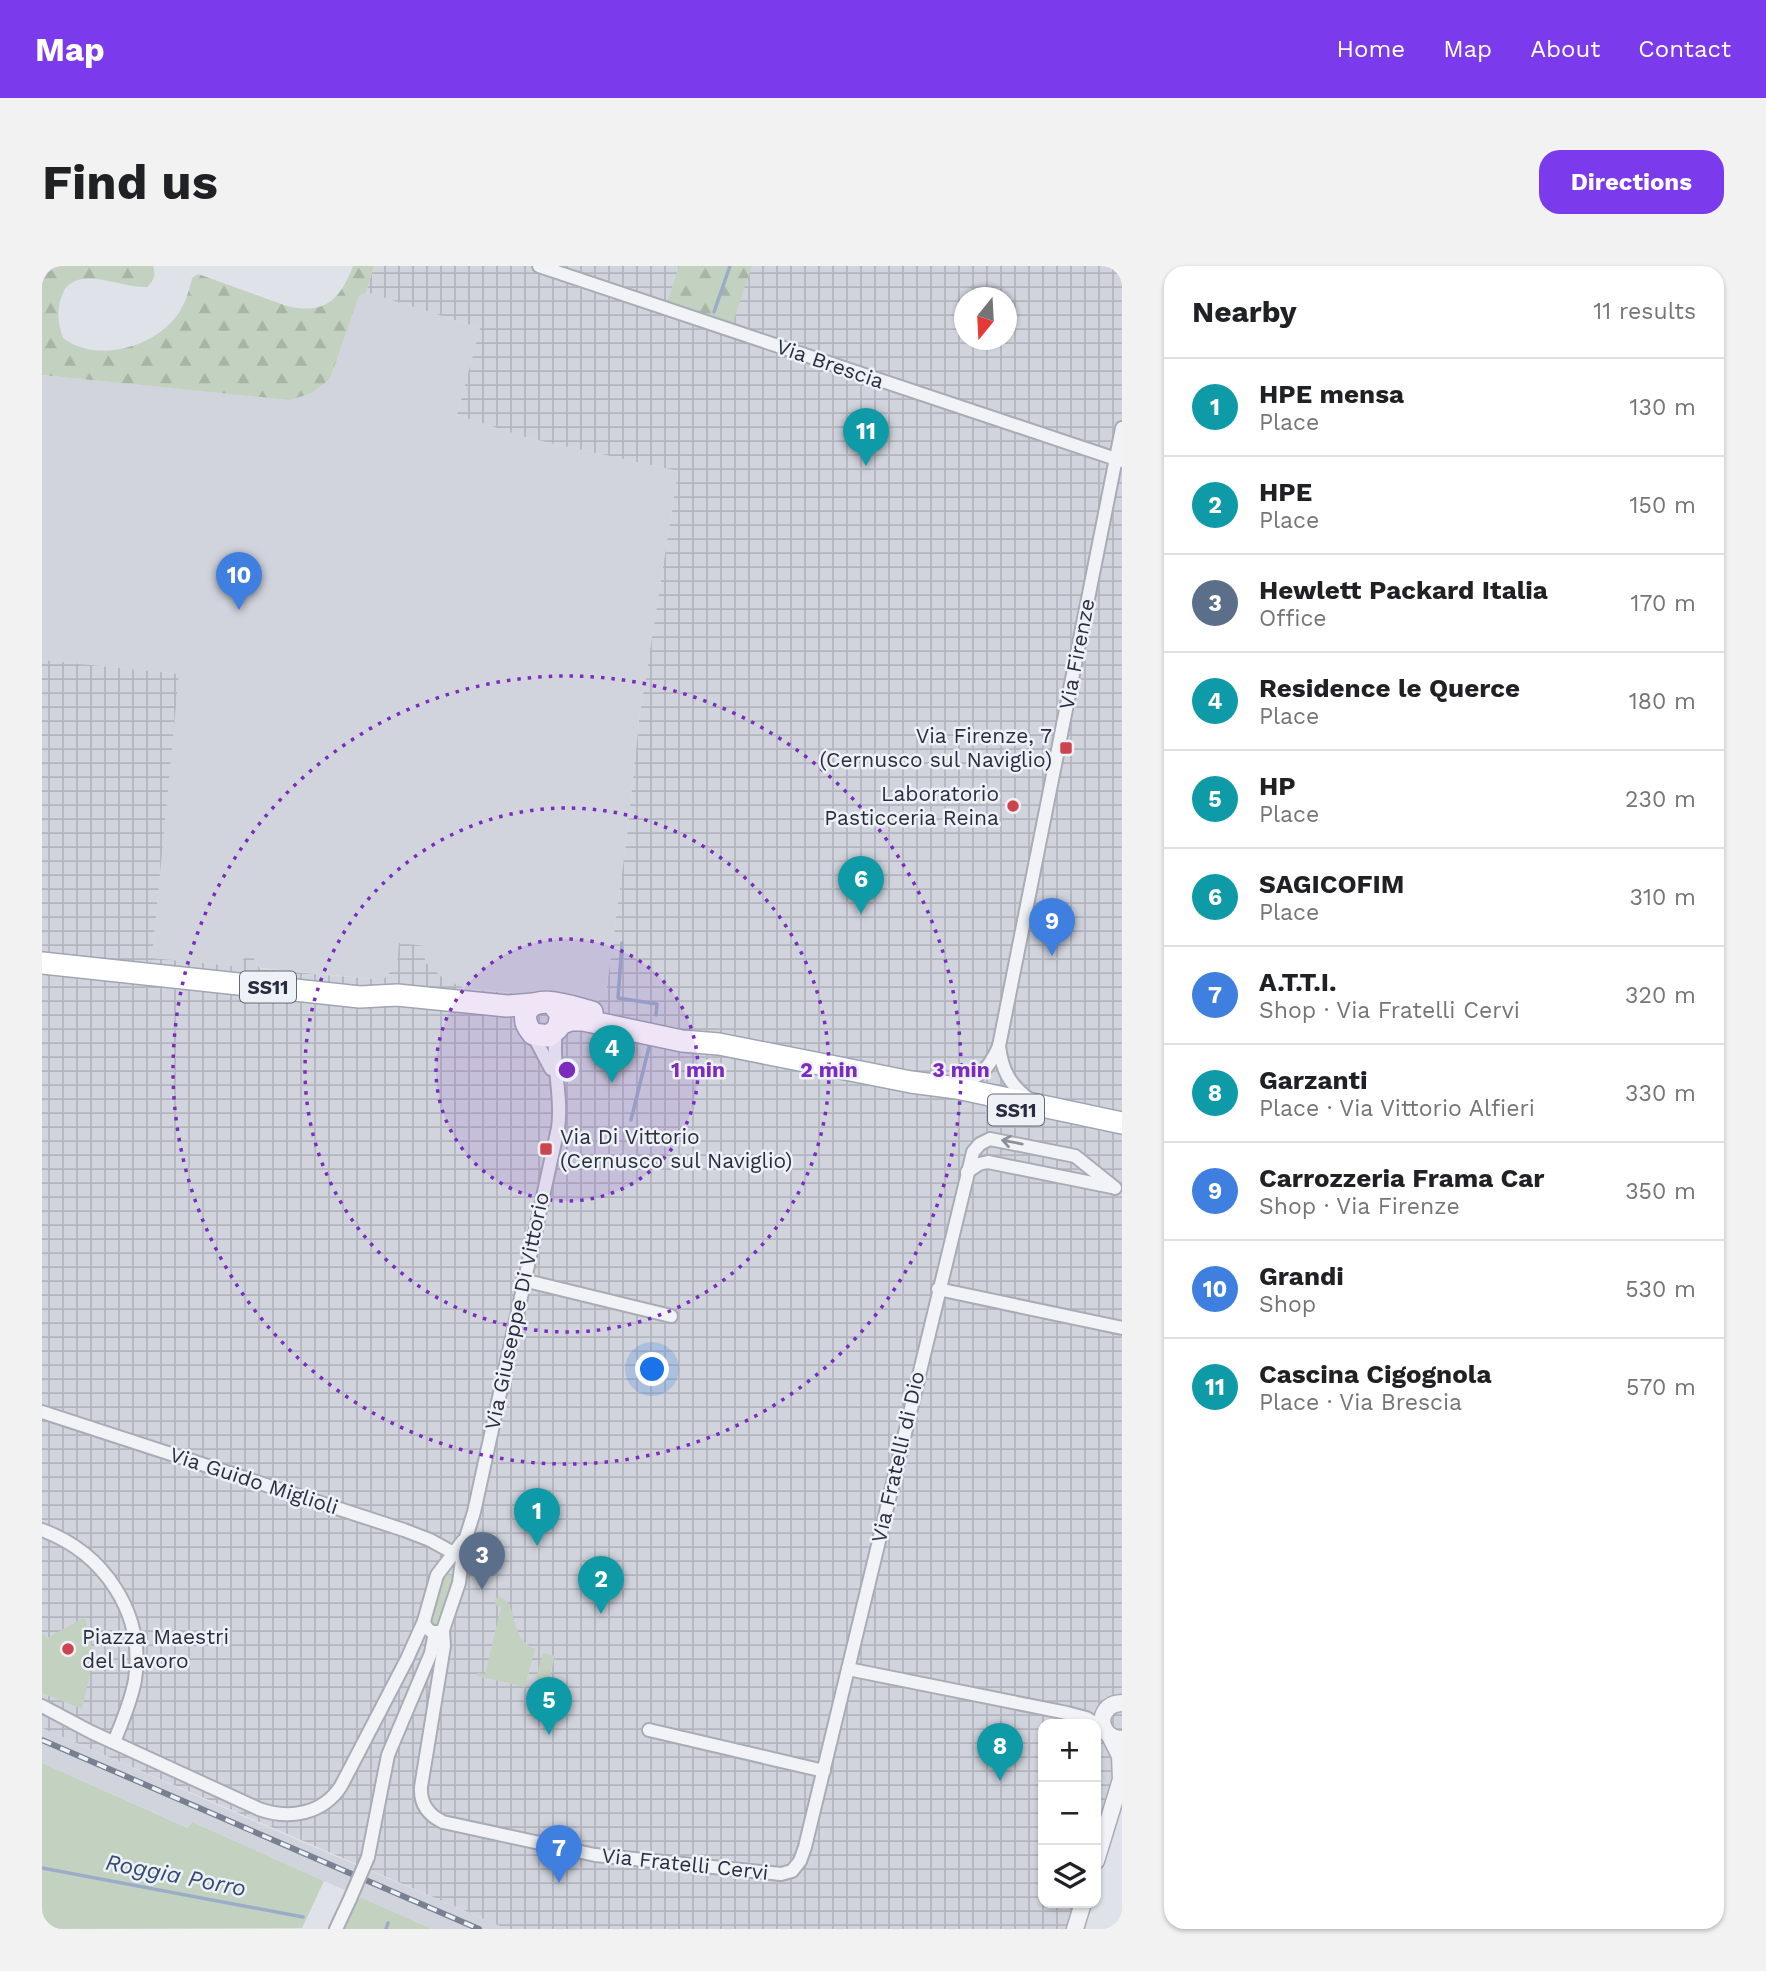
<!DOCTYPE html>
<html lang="en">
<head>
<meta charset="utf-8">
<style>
  :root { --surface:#fff; --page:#f2f2f2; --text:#202124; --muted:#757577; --line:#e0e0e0; --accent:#7c3aed }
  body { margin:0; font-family:"Work Sans",sans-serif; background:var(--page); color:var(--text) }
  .controls { position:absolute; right:21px; bottom:21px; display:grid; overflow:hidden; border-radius:14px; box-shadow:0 2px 5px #0004 }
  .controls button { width:63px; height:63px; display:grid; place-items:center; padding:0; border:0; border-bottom:2px solid var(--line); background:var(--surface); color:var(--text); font:35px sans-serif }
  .compass { position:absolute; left:912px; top:21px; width:63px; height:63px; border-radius:50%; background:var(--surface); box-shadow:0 2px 5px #0004; rotate:198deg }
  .you { position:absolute; left:611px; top:1104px; width:24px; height:24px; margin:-18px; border:5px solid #fff; border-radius:50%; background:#1a73e8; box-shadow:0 0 0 10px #1a73e833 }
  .badge { display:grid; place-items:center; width:46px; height:46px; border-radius:50%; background:var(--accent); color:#fff; font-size:23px; font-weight:700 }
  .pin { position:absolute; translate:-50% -58px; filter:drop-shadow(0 2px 4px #0008) }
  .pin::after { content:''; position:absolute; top:37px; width:24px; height:21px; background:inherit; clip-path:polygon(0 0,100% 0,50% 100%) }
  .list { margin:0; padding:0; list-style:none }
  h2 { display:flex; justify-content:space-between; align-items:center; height:91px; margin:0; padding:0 28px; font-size:30px }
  h2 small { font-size:23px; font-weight:400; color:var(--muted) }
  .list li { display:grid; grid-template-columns:46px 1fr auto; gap:21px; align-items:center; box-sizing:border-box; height:98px; padding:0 28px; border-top:2px solid var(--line) }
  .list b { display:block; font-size:26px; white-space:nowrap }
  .list p { margin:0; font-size:23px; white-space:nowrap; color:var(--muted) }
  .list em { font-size:23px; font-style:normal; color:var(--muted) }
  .icon { flex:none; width:38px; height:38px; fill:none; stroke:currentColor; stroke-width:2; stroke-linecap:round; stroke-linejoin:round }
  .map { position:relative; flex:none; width:1080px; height:1663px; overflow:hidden; border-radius:21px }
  header { display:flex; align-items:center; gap:42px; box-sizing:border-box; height:98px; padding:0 35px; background:var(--accent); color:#fff }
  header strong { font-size:33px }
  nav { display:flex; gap:38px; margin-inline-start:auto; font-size:24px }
  .intro { display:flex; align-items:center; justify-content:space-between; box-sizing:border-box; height:168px; padding:0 42px }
  h1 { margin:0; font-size:49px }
  .button { padding:18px 32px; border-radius:21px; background:var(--accent); color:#fff; font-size:24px; font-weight:700 }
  main { display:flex; gap:42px; padding:0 42px }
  aside { flex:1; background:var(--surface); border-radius:21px; box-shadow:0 2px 5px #0004 }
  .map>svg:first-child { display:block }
  .built { fill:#d1d4dd }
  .industrial { fill:url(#industrial-grid); fill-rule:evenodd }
  .green { fill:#c3d2c0 }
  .forest { fill:url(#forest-firs) }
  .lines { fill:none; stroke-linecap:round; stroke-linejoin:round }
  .stream { stroke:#9aadc8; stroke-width:3.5 }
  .minor-casing { stroke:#a8acb5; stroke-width:16 }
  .tertiary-casing { stroke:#a8acb5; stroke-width:19 }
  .primary-casing { stroke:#9ea5b3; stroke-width:24 }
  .minor { stroke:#f1f3f6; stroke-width:12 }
  .tertiary { stroke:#f1f3f6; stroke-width:16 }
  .primary { stroke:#fff; stroke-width:21 }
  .rail-casing { stroke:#788091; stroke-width:6 }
  .rail { stroke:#eef1f6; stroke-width:3.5; stroke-dasharray:10; stroke-linecap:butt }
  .minor-bridge-casing { stroke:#a8acb5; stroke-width:16; stroke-linecap:butt }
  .minor-bridge { stroke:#f1f3f6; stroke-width:12 }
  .oneway { stroke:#8c909a }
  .ring { fill:none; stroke:#7b2cbf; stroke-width:3.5; stroke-dasharray:3.5 7 }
  .poi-dot { fill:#cc444e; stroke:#eef1f6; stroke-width:2.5 }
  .labels { text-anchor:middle; stroke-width:5; stroke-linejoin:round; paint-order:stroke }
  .shield { fill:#eef1f6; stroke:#636876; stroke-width:2 }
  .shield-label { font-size:19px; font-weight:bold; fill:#282e3f }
  .street-label { font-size:21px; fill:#282e3f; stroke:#eef1f6 }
  .poi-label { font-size:21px; fill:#282e3f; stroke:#eef1f6; text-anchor:end }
  .water-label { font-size:23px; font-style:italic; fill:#334a72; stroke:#eef1f6 }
  .centre { fill:#7b2cbf; stroke:#eef1f6; stroke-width:3.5 }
  .ring-label { font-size:21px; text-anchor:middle; font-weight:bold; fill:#7b2cbf; stroke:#eef1f6; stroke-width:5; stroke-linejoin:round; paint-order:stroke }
</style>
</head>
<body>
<header>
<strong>Map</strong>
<nav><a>Home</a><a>Map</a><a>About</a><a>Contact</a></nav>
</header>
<div class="intro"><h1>Find us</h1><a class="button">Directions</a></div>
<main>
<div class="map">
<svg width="1080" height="1663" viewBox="0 0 1080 1663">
  <defs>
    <pattern id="industrial-grid" width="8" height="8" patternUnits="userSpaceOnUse" patternTransform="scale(1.75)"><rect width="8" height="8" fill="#d1d4dd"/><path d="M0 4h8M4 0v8" fill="none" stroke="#b3b6bf"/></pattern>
    <pattern id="forest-firs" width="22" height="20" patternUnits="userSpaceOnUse" patternTransform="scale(1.75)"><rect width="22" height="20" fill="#c3d2c0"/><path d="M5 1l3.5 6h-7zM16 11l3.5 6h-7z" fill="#a8b5a6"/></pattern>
  </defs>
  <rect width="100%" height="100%" fill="#dfe2e8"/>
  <g class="built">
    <path d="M 324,26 L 438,62 L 415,149 L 486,172 L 636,205 L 597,455 L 585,569 L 564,727 L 556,735 L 218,702 L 211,691 L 206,690 L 191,700 L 110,692 L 136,408 L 0,394 L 0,109 L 248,133 L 270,127 L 288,113 L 317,29 Z"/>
    <path d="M 0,1462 L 246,1570 L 465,1663 L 390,1663 L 150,1556 L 147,1562 L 0,1497 Z"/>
  </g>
  <path class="industrial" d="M 332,0 L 1080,0 L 1080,1491 L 1054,1580 L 1054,1458 L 1001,1458 L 1001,1637 L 1037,1637 L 1030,1663 L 465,1663 L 0,1462 L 0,394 L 137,408 L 110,692 L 191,700 L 206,690 L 211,691 L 218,703 L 341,714 L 355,698 L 357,677 L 366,678 L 383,680 L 383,696 L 401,712 L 424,723 L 556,735 L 564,727 L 585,569 L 597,455 L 636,205 L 486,172 L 415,149 L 438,62 L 324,26 ZM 922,32 L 964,32 L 964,74 L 922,74 ZM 460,1341 L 478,1374 L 492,1383 L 483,1421 L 435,1409 L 436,1407 L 443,1409 Z"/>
  <g class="green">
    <path d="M 404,1308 L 413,1311 L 398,1361 L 390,1360 L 388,1353 L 400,1311 Z"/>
    <path d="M 458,1330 C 480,1344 464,1370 493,1383 L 483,1421 L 435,1410 L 436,1407 L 443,1408 L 459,1341 L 453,1339 L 454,1332 Z"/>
    <path d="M 43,1351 L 52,1390 L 40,1443 L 0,1427 L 0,1367 L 5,1372 Z"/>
    <path d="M 501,1387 L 513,1390 L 506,1416 L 494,1412 Z"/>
    <path d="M 0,1497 L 146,1562 L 150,1556 L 282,1615 L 260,1662 L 0,1663 Z"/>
    <path d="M 318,1631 L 390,1663 L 301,1663 Z"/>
  </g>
  <g class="forest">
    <path d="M 0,0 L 111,0 C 114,9 112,15 105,21 C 77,22 41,0 23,23 C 14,39 15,56 21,72 C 53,97 109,82 133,52 C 142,41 147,26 150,12 L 156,8 L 245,40 C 283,49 298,34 311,0 L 332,0 L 324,26 L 317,30 L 288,113 L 270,127 L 248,134 L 0,109 Z"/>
    <path d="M 637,0 L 710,0 L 690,59 L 625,37 Z"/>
  </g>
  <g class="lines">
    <g class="stream">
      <path d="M 672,46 L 688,0"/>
      <path d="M 580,677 L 576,732 L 615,738 L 614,749"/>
      <path d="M 589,854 L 608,777"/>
      <path d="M 0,1602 L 261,1651"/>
      <path d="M 344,1663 L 346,1657"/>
    </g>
    <g class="minor-casing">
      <g id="minor">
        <path d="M 497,0 L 1080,195"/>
        <path d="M 490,767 L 509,803"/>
        <path d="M 957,780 C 960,805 968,819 988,834"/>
        <path d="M 912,817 C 937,815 948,801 957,780 L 1080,162"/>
        <path d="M 925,906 L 937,898 L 946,896 L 1070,921"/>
        <path d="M 481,1014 L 629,1050"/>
        <path d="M 896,1023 L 1080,1062"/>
        <path d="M 0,1146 L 362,1264 L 388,1274 L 417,1290"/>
        <path d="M 0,1264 C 62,1287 103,1347 93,1414 C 89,1436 80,1456 72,1476"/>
        <path d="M 382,1355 C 384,1365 392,1369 401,1364 L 417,1317 L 422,1278 L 432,1246 L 516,862 C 521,830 509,798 514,765"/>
        <path d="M 401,1364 L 402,1380 L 379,1521 C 378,1538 386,1549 401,1556 L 553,1589 L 739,1608 L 750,1605 L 758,1595 L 763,1581 L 931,886 L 938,878 L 948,873 L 1033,890 L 1073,922"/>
        <path d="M 806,1403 L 1025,1447 L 1044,1452 L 1061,1462"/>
        <path d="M 0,1440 L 49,1466 L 217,1543 C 247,1554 281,1548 299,1520 L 365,1393 L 382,1355 L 395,1309 L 421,1275"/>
        <path d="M 607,1464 L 782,1505"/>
        <path d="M 326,1591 L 346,1489 L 389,1387 L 393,1366"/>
        <path d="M 294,1663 L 308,1633"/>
      </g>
    </g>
    <g class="tertiary-casing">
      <g id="tertiary">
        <path d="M 1080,1437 C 1069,1437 1062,1443 1060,1454 C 1061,1466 1068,1473 1080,1473"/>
        <path d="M 1068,1470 L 1078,1490 L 1079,1513"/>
        <path d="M 1054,1595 L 1080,1510"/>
        <path d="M 1033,1663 L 1041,1637"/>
      </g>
    </g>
    <g class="primary-casing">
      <g id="primary">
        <path d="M 0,697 L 318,731 L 355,729 L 465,740 L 491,738"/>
        <path d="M 511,738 L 519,749 L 516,762 L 507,770 L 491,768 C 486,762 482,756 484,748 C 490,725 533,742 550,746"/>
        <path d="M 518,758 L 529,754 L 541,754 L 640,775 L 677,778 L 869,816 L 915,822 L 1080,857"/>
      </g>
    </g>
    <use href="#minor" class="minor"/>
    <use href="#tertiary" class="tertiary"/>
    <use href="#primary" class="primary"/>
    <g class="rail-casing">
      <path id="rail" d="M 0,1474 L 437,1663"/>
    </g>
    <use href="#rail" class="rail"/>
    <g class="minor-bridge-casing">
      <path id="minor-bridge" d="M 308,1633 L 326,1591"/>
    </g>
    <use href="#minor-bridge" class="minor-bridge"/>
  </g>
  <defs><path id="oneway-shaft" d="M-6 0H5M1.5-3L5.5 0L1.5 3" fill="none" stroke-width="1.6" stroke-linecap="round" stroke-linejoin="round" transform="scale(1.75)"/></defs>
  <use class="oneway" href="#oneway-shaft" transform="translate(970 876) rotate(-169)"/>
  <circle cx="525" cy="804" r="131" fill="#7b2cbf" fill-opacity=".12"/>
  <g class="ring">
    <circle cx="525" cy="804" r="131"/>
    <circle cx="525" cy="804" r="262"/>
    <circle cx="525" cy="804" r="394"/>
  </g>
  <g class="poi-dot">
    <rect x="1017" y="475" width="14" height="14" rx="3.5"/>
    <circle cx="971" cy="540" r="7"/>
    <rect x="497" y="876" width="14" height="14" rx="3.5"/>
    <circle cx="26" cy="1383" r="7"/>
  </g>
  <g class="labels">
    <g class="shield">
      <rect x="198" y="705.5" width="56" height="31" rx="5"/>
      <rect x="946" y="828.5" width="56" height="31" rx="5"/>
    </g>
    <g class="shield-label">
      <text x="226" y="728">SS11</text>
      <text x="974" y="851">SS11</text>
    </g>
    <g class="street-label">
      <text transform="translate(788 98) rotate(19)" y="7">Via Brescia</text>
      <text transform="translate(1035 388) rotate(-79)" y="7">Via Firenze</text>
      <text transform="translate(475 1045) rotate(-78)" y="7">Via Giuseppe Di Vittorio</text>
      <text transform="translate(856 1191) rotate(-77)" y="7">Via Fratelli di Dio</text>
      <text transform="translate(212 1215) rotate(18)" y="7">Via Guido Miglioli</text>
      <text transform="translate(643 1598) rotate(6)" y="7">Via Fratelli Cervi</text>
    </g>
    <g class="poi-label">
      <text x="1010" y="477">Via Firenze, 7<tspan x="1010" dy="24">(Cernusco sul Naviglio)</tspan></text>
      <text x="957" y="535">Laboratorio<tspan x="957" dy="24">Pasticceria Reina</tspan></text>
      <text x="518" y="878" text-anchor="start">Via Di Vittorio<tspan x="518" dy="24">(Cernusco sul Naviglio)</tspan></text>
      <text x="40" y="1378" text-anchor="start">Piazza Maestri<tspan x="40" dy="24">del Lavoro</tspan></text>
    </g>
    <g class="water-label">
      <text transform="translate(134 1609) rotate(11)" y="8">Roggia Porro</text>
    </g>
  </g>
  <circle cx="525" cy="804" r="10" class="centre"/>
  <g class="ring-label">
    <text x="656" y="811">1 min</text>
    <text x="787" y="811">2 min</text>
    <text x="919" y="811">3 min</text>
  </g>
</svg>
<div class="controls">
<button>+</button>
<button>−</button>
<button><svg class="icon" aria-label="layers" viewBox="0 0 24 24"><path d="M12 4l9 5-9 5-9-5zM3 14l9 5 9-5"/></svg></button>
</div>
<svg class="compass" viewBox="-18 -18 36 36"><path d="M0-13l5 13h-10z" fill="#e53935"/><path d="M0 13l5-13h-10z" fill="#757577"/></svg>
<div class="you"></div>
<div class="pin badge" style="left:495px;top:1280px;background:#0f9aa8">1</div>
<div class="pin badge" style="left:559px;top:1348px;background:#0f9aa8">2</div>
<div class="pin badge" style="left:440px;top:1324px;background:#5c6f8a">3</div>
<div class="pin badge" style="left:570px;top:817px;background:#0f9aa8">4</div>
<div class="pin badge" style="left:507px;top:1469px;background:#0f9aa8">5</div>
<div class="pin badge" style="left:819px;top:648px;background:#0f9aa8">6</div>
<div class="pin badge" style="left:517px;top:1617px;background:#3f7fe0">7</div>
<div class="pin badge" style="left:958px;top:1515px;background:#0f9aa8">8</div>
<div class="pin badge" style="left:1010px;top:690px;background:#3f7fe0">9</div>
<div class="pin badge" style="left:197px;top:344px;background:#3f7fe0">10</div>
<div class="pin badge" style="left:824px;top:200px;background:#0f9aa8">11</div>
</div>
<aside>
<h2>Nearby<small>11 results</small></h2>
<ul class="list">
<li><span class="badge" style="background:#0f9aa8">1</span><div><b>HPE mensa</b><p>Place</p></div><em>130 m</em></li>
<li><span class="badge" style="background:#0f9aa8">2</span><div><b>HPE</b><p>Place</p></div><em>150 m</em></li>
<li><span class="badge" style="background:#5c6f8a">3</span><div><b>Hewlett Packard Italia</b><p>Office</p></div><em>170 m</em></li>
<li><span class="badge" style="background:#0f9aa8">4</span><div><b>Residence le Querce</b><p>Place</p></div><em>180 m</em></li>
<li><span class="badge" style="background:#0f9aa8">5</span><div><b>HP</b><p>Place</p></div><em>230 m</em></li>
<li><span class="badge" style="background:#0f9aa8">6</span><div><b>SAGICOFIM</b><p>Place</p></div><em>310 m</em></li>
<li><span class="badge" style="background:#3f7fe0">7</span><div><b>A.T.T.I.</b><p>Shop · Via Fratelli Cervi</p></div><em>320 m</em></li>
<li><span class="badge" style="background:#0f9aa8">8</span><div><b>Garzanti</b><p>Place · Via Vittorio Alfieri</p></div><em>330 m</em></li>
<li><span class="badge" style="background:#3f7fe0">9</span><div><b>Carrozzeria Frama Car</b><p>Shop · Via Firenze</p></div><em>350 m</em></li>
<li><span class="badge" style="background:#3f7fe0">10</span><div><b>Grandi</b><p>Shop</p></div><em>530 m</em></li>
<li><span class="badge" style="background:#0f9aa8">11</span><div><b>Cascina Cigognola</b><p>Place · Via Brescia</p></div><em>570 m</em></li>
</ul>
</aside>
</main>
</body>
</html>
